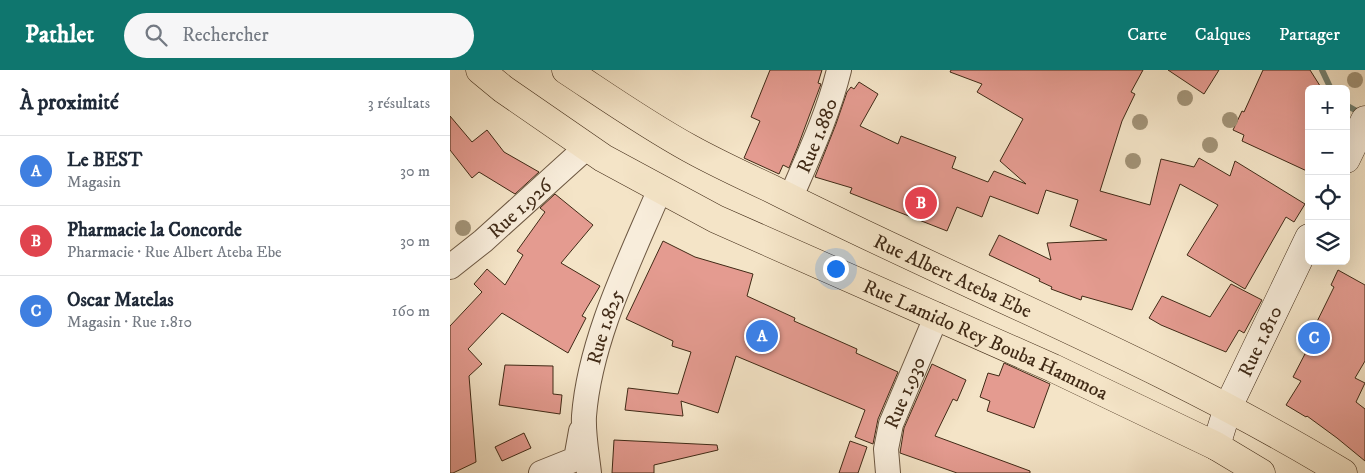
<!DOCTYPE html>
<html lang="fr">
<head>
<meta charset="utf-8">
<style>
  :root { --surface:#fff; --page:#f6f6f7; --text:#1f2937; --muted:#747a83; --line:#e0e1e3; --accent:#0f766e }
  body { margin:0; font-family:"IM FELL DW Pica",serif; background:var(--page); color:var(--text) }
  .controls { position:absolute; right:15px; top:15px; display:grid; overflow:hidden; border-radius:8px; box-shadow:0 5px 20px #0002 }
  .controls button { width:45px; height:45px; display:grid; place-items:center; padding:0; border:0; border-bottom:1px solid var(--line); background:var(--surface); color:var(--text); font:25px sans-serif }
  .you { position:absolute; left:385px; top:198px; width:18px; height:18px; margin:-12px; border:4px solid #fff; border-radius:50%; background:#1a73e8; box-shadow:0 0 0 8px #1a73e833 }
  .badge { display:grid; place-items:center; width:32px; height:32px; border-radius:50%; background:var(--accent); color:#fff; font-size:16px; font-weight:700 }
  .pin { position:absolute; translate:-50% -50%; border:2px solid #fff; box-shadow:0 1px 5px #0006 }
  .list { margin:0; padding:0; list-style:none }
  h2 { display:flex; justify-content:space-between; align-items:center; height:65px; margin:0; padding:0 20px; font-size:21px }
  h2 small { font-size:16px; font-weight:400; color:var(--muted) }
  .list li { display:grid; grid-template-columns:32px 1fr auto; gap:15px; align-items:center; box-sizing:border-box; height:70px; padding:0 20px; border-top:1px solid var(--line) }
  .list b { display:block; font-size:19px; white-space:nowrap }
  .list p { margin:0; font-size:16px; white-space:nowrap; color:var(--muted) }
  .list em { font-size:16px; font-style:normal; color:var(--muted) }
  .icon { flex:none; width:28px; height:28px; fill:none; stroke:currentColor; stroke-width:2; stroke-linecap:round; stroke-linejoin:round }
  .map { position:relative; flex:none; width:915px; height:403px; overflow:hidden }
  header { display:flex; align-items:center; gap:30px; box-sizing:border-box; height:70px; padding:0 25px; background:var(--accent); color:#fff }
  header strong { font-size:24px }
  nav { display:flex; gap:28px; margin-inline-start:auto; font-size:18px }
  .search { width:350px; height:45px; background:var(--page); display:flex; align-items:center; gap:12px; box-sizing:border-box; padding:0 18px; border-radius:28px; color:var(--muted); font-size:19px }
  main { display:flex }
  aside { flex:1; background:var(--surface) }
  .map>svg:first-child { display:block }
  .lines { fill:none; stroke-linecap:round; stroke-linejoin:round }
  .stream { stroke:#778372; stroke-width:6 }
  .building { fill:#e49b90; stroke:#402a16 }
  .street-casing { stroke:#6d5842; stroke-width:26 }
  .secondary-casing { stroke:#402a16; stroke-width:29 }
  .highway-casing { stroke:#402a16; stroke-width:29 }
  .street { stroke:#f8eddb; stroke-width:24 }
  .secondary { stroke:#f8eddb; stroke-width:28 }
  .highway { stroke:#f4e4c7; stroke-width:28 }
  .tree { fill:#a29377 }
  .labels { text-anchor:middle; stroke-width:4; stroke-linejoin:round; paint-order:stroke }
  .street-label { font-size:20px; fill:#402a16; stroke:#f8eddb }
</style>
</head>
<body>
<header>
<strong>Pathlet</strong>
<div class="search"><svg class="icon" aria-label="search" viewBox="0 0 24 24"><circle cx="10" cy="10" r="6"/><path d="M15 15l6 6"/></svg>Rechercher</div>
<nav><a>Carte</a><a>Calques</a><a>Partager</a></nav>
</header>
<main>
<aside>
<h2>À proximité<small>3 résultats</small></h2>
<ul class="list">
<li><span class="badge" style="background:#3f7fe0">A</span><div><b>Le BEST</b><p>Magasin</p></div><em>30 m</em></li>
<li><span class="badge" style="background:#e0444e">B</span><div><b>Pharmacie la Concorde</b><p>Pharmacie · Rue Albert Ateba Ebe</p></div><em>30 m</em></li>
<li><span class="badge" style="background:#3f7fe0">C</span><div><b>Oscar Matelas</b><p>Magasin · Rue 1.810</p></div><em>160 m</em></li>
</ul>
</aside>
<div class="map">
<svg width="915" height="403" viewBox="0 0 915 403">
  <rect width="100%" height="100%" fill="#f4e4c7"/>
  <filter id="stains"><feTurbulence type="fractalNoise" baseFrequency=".004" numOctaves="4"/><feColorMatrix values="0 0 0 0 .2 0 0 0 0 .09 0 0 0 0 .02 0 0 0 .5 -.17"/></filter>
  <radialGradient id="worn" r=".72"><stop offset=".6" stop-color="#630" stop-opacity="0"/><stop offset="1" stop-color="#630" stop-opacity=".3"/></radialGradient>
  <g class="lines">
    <g class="stream">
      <path d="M 872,0 L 881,19"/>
      <path d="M 896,35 L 912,44"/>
    </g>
  </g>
  <g class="building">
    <path d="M 320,0 L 372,0 L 368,13 L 371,14 L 348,76 L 339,98 L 333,95 L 329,104 L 294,88 L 310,51 L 301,47 Z"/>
    <path d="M 501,0 L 693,0 L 681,22 L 685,24 L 672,51 L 650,121 L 700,135 L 711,89 L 744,97 L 749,88 L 780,106 L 785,91 L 855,134 L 844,152 L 836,147 L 795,219 L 737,185 L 768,135 L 730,114 L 682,240 L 632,226 L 631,230 L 601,219 L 602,217 L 589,211 L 590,209 L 539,185 L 549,165 L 601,190 L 597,173 L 657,170 L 620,156 L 628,130 L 596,120 L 588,144 L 540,126 L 532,147 L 507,137 L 497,161 L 400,123 L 402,118 L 365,107 L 386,54 L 397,22 L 401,17 L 404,19 L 409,12 L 428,24 L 410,56 L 448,74 L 451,66 L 506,87 L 502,98 L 538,112 L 544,101 L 576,114 L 550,91 L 573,49 L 527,22 L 532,14 L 500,2 Z"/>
    <path d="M 718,0 L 769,0 L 754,24 Z"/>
    <path d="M 813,0 L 860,0 L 872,19 L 859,19 L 859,102 L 792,71 L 794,65 L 783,60 L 792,41 L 794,42 Z"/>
    <path d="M 0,46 L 22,72 L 37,60 L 54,82 L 89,102 L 65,124 L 29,102 L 22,108 L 0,80 Z"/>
    <path d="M 105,124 L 143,155 L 111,193 L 150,216 L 132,246 L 136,248 L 118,283 L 52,243 L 18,279 L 32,294 L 19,306 L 26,392 L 3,403 L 0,403 L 0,256 L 32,222 L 24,214 L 37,199 L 55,215 L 73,185 L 67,181 L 95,142 L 90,138 Z"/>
    <path d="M 213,171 L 245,187 L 303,204 L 297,226 L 345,248 L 344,251 L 407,279 L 406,283 L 448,302 L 428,349 L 423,374 L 405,367 L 415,340 L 286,286 L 268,343 L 231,331 L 233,346 L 175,340 L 178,318 L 228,324 L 241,282 L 222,276 L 223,271 L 176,249 Z"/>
    <path d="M 888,200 L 915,215 L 915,291 L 905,308 L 915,313 L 906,332 L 915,339 L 915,391 L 887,368 L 857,346 L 856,347 L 836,335 L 851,311 L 843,307 L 857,280 L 854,278 L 884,217 L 881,215 Z"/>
    <path d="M 781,214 L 812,230 L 794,263 L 789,260 L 776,282 L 711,255 L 699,248 L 712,226 L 760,247 Z"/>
    <path d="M 554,293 L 600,314 L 584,358 L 537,341 L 540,331 L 530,327 L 538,303 L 549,306 Z"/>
    <path d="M 482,294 L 516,310 L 507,331 L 503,329 L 485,366 L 580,401 L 580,403 L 507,403 L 450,383 L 454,358 Z"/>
    <path d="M 55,295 L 103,296 L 103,324 L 112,325 L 110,344 L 49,335 Z"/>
    <path d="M 74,363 L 81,378 L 52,391 L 45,377 Z"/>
    <path d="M 164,370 L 267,375 L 268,380 L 204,395 L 204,403 L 162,403 Z"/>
    <path d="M 400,371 L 417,377 L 408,403 L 389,403 Z"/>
  </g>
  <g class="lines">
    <g class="street-casing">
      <g id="street">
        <path id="s1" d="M 340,129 C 358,87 378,45 389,0"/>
        <path id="s2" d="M 0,197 L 33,171 L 137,77"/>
        <path d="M 91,403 L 126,389 L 131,361"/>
        <path id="s3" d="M 139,403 C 137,385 133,364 134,346 C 140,269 180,190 210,119"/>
        <path id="s4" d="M 438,403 L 436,379 L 441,354 L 487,245"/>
      </g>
    </g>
    <g class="secondary-casing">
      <g id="secondary">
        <path d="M 896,89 L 915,50"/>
        <path id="s5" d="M 766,376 L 778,337 L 859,168"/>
      </g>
    </g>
    <g class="highway-casing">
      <g id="highway">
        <path id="s6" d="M 30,0 L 53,19 L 153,88 L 266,149 L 603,298 L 766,376 L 811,403"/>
        <path id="s7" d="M 116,0 C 157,27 197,55 239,78 C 266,93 294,106 322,119 C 511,215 711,292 893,403"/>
      </g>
    </g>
    <use href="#street" class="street"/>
    <use href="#secondary" class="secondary"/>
    <use href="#highway" class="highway"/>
  </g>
  <g class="tree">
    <circle cx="905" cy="10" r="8"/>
    <circle cx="735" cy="28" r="8"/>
    <circle cx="780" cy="50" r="8"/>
    <circle cx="690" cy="52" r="8"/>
    <circle cx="760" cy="75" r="8"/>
    <circle cx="683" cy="91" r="8"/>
    <circle cx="13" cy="158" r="8"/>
  </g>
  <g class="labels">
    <g class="street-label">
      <text dy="7" stroke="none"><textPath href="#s1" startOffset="69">Rue 1.880</textPath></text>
      <text dy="7" stroke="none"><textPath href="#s2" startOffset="91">Rue 1.926</textPath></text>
      <text dy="7" stroke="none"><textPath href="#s7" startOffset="439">Rue Albert Ateba Ebe</textPath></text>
      <text dy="7" stroke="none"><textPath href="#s3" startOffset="149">Rue 1.825</textPath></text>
      <text dy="7" stroke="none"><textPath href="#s6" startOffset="575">Rue Lamido Rey Bouba Hammoa</textPath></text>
      <text dy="7" stroke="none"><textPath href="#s5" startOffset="114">Rue 1.810</textPath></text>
      <text dy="7" stroke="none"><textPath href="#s4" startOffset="84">Rue 1.930</textPath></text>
    </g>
  </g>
  <rect width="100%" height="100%" filter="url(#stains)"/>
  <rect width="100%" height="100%" fill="url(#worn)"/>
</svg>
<div class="controls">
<button>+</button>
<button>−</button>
<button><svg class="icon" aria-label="locate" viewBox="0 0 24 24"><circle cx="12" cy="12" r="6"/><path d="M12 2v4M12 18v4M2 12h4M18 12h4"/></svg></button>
<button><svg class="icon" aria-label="layers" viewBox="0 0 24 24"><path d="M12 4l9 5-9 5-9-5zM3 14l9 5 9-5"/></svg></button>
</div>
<div class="you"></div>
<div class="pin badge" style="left:312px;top:266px;background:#3f7fe0">A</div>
<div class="pin badge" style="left:471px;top:133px;background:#e0444e">B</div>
<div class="pin badge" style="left:864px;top:268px;background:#3f7fe0">C</div>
</div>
</main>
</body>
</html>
